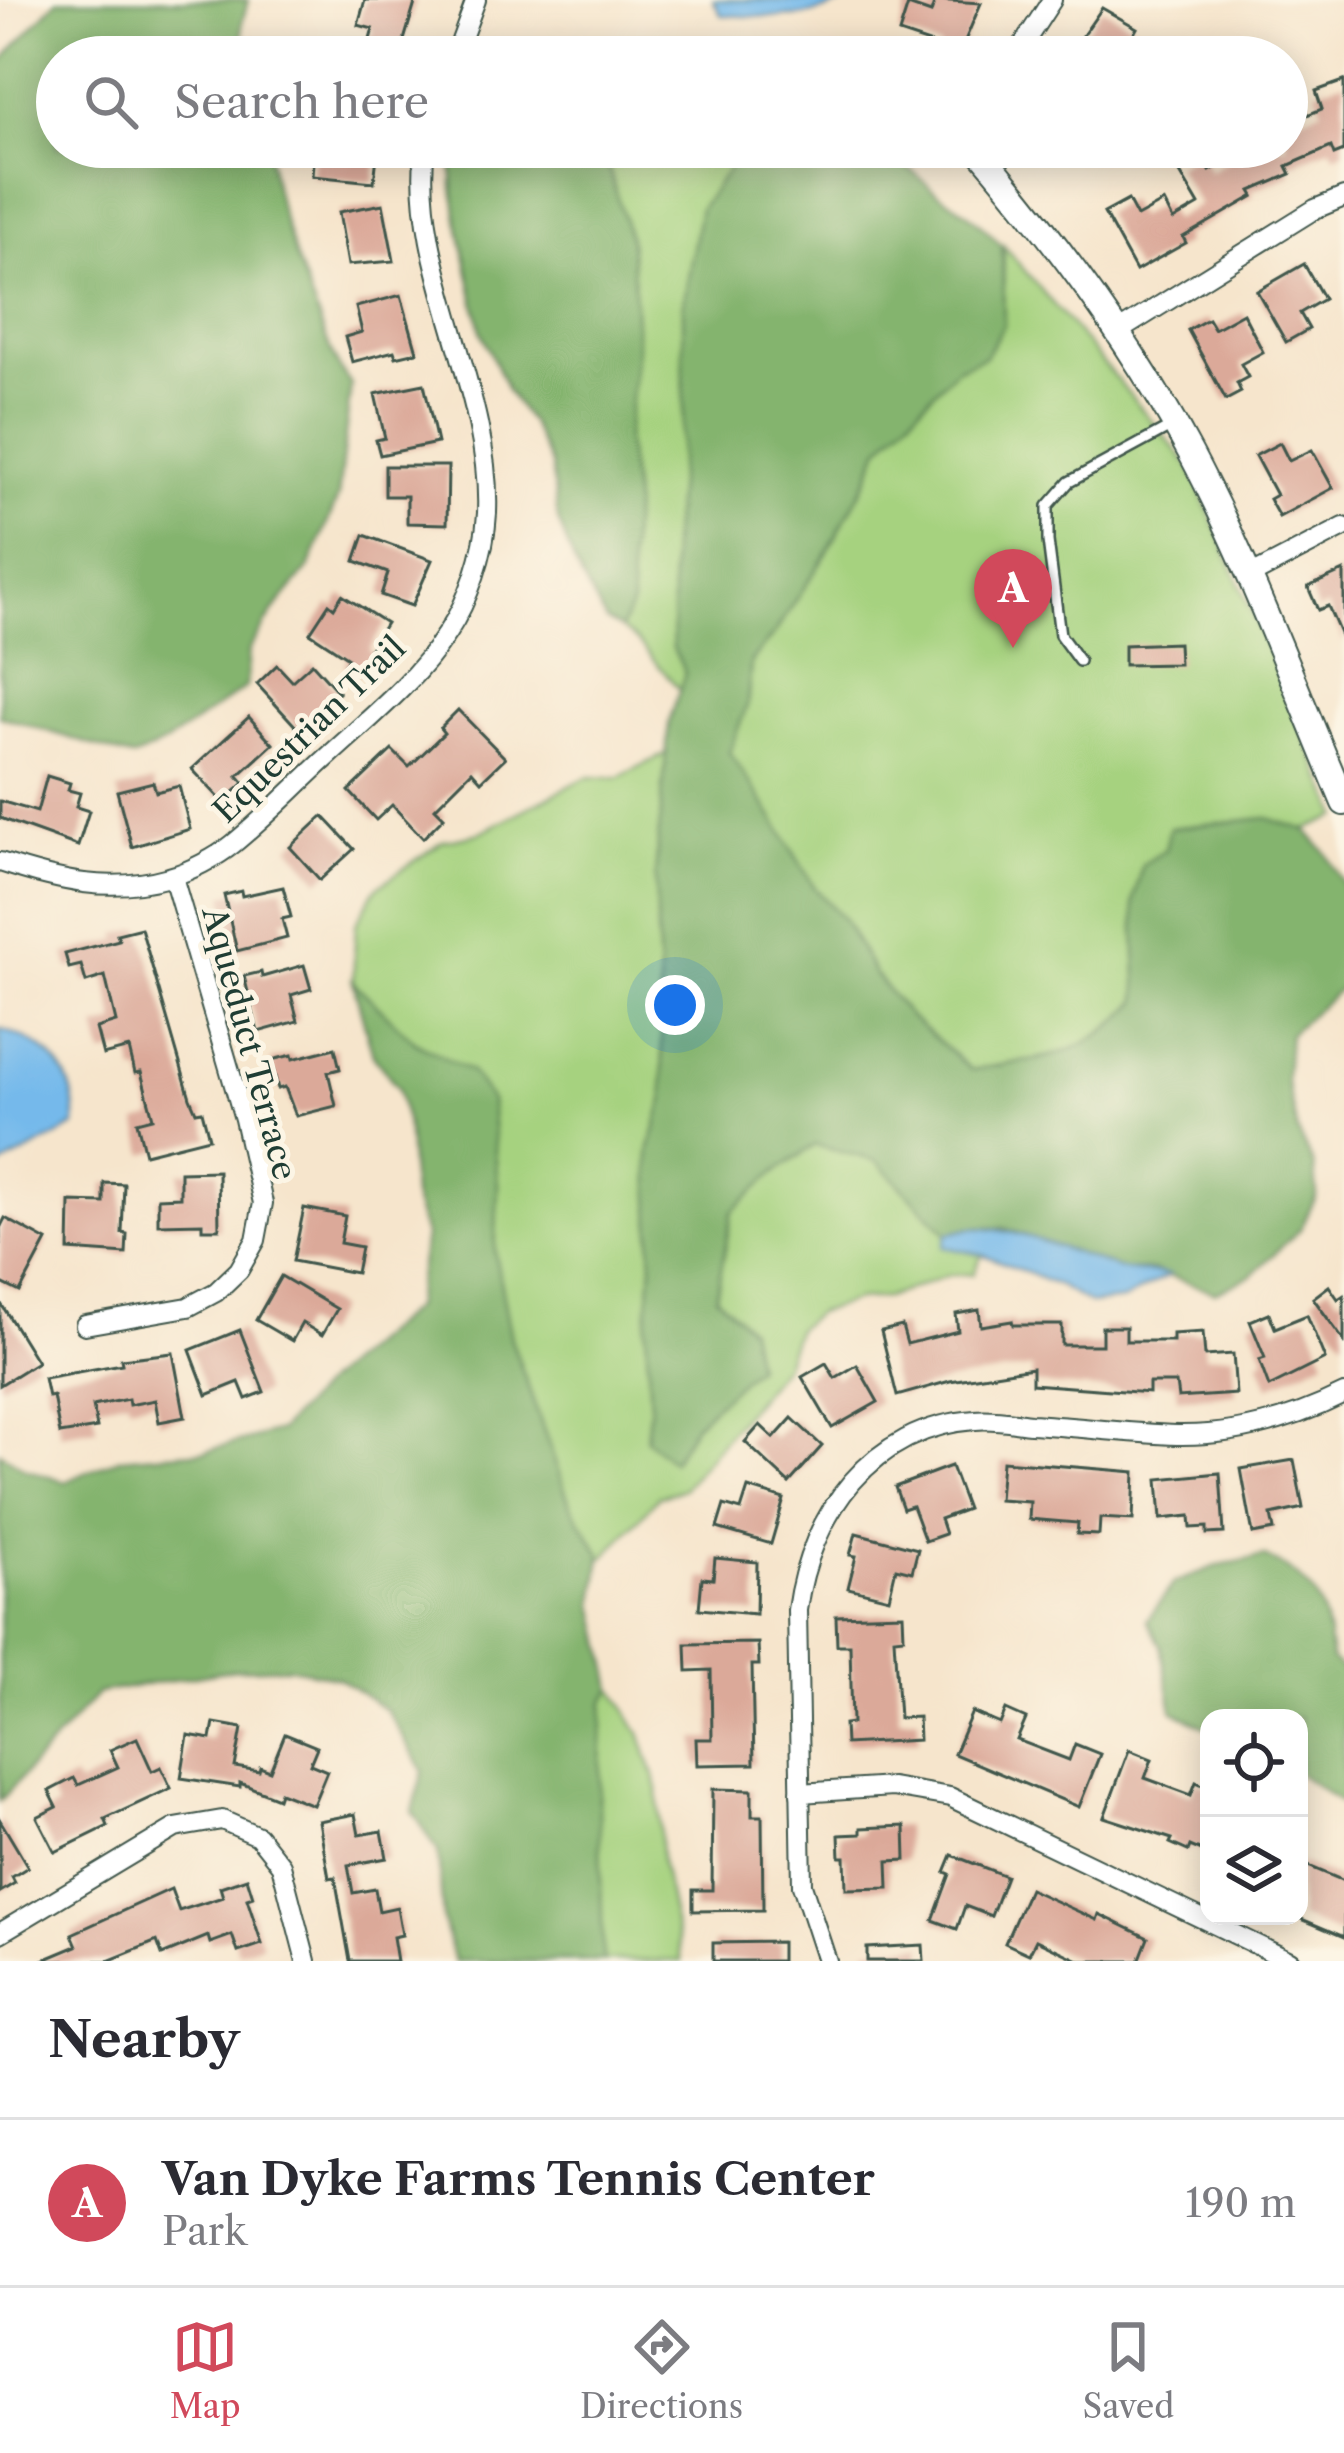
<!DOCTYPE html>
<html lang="en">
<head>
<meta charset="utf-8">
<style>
  :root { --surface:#fff; --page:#f2f2f3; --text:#2b2b33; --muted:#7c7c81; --line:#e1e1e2; --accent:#d1495b }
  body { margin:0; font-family:"Libre Caslon Text",serif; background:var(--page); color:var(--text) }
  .controls { position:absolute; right:36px; bottom:36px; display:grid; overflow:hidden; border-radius:24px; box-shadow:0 6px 30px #0003 }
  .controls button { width:108px; height:108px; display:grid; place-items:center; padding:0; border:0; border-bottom:3px solid var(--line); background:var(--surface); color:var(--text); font:60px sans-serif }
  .you { position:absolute; left:675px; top:1005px; width:42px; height:42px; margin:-30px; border:9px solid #fff; border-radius:50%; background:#1a73e8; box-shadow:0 0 0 18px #1a73e833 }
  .badge { display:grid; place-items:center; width:78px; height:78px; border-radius:50%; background:var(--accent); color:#fff; font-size:39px; font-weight:700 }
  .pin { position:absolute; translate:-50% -99px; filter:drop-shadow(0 3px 6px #0008) }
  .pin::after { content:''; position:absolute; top:63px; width:42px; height:36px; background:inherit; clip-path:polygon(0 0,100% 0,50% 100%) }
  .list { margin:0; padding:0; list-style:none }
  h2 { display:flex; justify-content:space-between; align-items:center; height:156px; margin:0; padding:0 48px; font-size:51px }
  h2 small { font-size:39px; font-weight:400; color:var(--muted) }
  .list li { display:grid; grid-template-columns:78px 1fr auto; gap:36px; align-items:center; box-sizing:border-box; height:168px; padding:0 48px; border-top:3px solid var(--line) }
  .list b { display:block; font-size:45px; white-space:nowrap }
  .list p { margin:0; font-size:39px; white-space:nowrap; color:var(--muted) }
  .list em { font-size:39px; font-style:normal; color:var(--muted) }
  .icon { flex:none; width:66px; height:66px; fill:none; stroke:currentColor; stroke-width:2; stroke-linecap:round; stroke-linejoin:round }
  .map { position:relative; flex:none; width:1344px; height:1961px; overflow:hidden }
  .search { position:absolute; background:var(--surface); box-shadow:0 6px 30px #0003; left:36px; right:36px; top:36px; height:132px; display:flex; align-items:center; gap:30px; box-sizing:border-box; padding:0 42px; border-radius:66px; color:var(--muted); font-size:45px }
  .sheet { height:324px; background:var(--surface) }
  nav { display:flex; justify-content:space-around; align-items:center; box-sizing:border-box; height:168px; border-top:3px solid var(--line); background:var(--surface); font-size:33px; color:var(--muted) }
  nav a { display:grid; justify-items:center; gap:6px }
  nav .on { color:var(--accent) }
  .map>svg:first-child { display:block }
  .green { fill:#a6d27f; stroke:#62885a; stroke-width:3 }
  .forest { fill:#84b46e; stroke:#527851; stroke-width:3 }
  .water { fill:#74b9eb; stroke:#4a7b90; stroke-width:3 }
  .building { fill:#dba999 }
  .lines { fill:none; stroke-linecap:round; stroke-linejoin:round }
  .lane-casing { stroke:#3f564b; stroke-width:14 }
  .street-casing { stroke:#3f564b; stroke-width:22 }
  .secondary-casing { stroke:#3f564b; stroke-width:28 }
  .lane { stroke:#fff; stroke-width:9 }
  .street { stroke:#fff; stroke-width:18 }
  .secondary { stroke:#fff; stroke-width:24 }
  .labels { text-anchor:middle; stroke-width:10; stroke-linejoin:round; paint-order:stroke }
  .street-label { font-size:33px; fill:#1f3d34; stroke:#fcf5e5 }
</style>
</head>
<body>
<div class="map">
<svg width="1344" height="1961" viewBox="0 0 1344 1961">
  <rect width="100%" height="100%" fill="#fcf5e5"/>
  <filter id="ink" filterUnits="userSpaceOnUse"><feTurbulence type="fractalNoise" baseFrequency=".00833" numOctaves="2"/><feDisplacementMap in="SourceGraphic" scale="24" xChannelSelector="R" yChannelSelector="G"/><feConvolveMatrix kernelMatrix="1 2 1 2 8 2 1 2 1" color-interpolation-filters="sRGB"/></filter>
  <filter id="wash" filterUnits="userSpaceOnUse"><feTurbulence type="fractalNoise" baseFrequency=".004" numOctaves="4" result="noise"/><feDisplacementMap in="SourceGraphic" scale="48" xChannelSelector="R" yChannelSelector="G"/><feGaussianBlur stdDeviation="2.7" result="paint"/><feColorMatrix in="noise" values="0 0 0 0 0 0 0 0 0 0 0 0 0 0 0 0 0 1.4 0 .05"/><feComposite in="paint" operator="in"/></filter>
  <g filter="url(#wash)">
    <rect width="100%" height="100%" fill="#f6e5cc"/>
    <path class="green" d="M 462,147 L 616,197 L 609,169 L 589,147 L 615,147 L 636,159 L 698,147 L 762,147 L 739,155 L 717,185 L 747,706 L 751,661 L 774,634 L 825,556 L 869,476 L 879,449 L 956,369 L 985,356 L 1003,325 L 1004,246 L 1189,465 L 1339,816 L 1306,830 L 1267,818 L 1165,850 L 1134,899 L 1138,1001 C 1082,1060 1046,1057 971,1070 L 908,1015 L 875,974 L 844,920 L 815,888 L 730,756 L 738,799 L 1091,1258 L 1004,1228 L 948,1234 L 944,1247 L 982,1254 L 973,1274 L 949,1275 L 885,1298 L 856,1300 L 816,1313 L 797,1328 L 783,1366 L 683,1489 L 658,1497 L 602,1560 L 585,1593 L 604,1702 L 613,1688 L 640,1733 L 658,1788 L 661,1860 L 682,1961 L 488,1961 L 433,1728 L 262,1466 L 444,1293 L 382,1010 L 353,982 L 356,924 L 376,888 L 443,841 L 477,834 L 587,777 L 617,778 L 669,752 L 677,739 L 684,678 L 680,690 L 636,640 L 621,629 L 631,603 L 477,246 C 457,216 442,181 462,147 Z"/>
    <g class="forest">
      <path d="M 57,0 L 248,0 L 242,23 L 242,57 L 57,57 L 57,147 L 267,147 C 276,204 294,256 315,309 C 327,339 330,357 351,385 L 338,497 L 309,568 L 278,605 L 249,650 L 246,687 L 167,742 L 133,758 L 0,716 L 0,63 Z"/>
      <path d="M 462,147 L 589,147 L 609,169 L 630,240 L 634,286 L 637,347 L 626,441 L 634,502 L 629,558 L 632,604 L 621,629 L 606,621 L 575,565 L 558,520 L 551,465 L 531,424 L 508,392 L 481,331 L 457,216 L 452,165 Z"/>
      <path d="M 762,147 C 809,147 858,142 901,164 C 915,170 925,184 938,193 C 966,211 979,221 1002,246 L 1004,325 L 985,356 L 956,369 L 879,449 L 869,476 L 825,556 L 774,634 L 751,661 L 747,706 L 729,752 L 764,803 L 815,888 L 844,920 L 875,975 L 908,1015 L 971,1070 C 1045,1057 1082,1060 1138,1002 L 1134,899 L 1142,865 L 1165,850 L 1170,828 L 1267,818 L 1306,830 L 1326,853 L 1344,885 L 1344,985 L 1289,1034 L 1286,1078 L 1297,1130 L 1314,1166 L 1317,1195 L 1301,1228 L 1252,1275 L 1215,1292 L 1152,1270 L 1127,1271 L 1004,1228 L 971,1228 L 947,1234 L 877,1161 L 815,1145 L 774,1173 L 732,1212 L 716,1296 L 749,1328 L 756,1366 L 695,1424 L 672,1462 L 646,1439 L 650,1405 L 646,1328 L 652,1271 L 649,1152 L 664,1100 L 655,876 L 669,722 L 685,673 L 673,648 L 671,548 L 684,407 L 683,307 L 700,208 L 739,155 Z"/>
      <path d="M 353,982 L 415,1042 L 471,1072 L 491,1100 L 498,1185 L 495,1254 L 511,1339 L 570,1504 L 601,1554 L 595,1604 L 613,1688 L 604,1702 L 599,1804 L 603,1961 L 454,1961 L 443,1920 L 438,1851 L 413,1812 L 423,1770 L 386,1710 L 339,1678 L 290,1667 L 236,1669 L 98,1693 L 0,1801 L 0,1452 L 25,1469 L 65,1482 L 119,1458 L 206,1451 L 279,1431 L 327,1381 L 413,1308 L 425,1235 L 412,1197 L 408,1132 L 398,1088 L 373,1055 Z"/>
      <path d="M 1264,1556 C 1316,1581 1325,1604 1331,1660 L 1344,1671 L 1344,1805 L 1299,1774 L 1299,1718 L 1209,1718 L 1209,1729 L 1173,1711 L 1161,1645 L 1147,1620 L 1174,1583 L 1214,1567 Z"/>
    </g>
    <g class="water">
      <path d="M 713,0 L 850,0 C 809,22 767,17 721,15 Z"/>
      <path d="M 0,1029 C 48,1043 78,1072 75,1126 L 0,1167 Z"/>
      <path d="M 971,1228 C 1025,1228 1071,1254 1121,1269 C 1137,1274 1153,1270 1169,1275 L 1123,1300 L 1090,1304 L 1059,1286 L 982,1254 L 943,1247 L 947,1234 Z"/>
    </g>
    <g id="blocks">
      <g class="building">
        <path d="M 365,0 L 416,0 L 399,57 L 365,57 L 373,29 L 358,25 Z"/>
        <path d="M 935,0 L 981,3 L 958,57 L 938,57 L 941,47 L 899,33 L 908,5 L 931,13 Z"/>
        <path d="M 1102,8 L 1137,28 L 1121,57 L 1068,57 Z"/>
        <path d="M 1344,81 L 1344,151 L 1334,155 L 1331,147 L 1287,166 L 1291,174 L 1251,191 L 1254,196 L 1183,237 L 1186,243 L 1136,271 L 1104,213 L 1128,200 L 1137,217 L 1164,202 L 1173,220 L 1199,205 L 1176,166 L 1199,153 L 1210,171 L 1250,147 L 1287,147 L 1287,123 L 1322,109 L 1316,91 Z"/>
        <path d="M 338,147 L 378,147 L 374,182 L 312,176 L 314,149 L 337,152 Z"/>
        <path d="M 383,204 L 394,261 L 348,265 L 339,212 Z"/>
        <path d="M 1304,264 L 1324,299 L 1300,313 L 1309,329 L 1286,342 L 1257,291 Z"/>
        <path d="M 401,295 L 417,352 L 396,357 L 394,351 L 352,362 L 345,337 L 362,332 L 356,307 Z"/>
        <path d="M 1243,313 L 1263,352 L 1241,364 L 1248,377 L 1237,383 L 1241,392 L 1226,400 L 1188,330 L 1208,319 L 1214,329 Z"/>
        <path d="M 424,384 L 437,443 L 380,455 L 376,440 L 385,438 L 375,394 Z"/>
        <path d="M 1280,443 L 1289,461 L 1312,450 L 1333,488 L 1279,517 L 1269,499 L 1276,495 L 1255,456 Z"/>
        <path d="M 385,466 L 448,466 L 447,524 L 407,523 L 407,496 L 385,496 Z"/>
        <path d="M 364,535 L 432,560 L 412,606 L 381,595 L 388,573 L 355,561 Z"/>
        <path d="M 1344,571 L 1344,643 L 1328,606 L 1318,610 L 1308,587 Z"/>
        <path d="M 342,595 L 386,623 L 369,650 L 374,654 L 360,675 L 344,665 L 348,658 L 310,633 L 329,604 L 334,608 Z"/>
        <path d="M 1178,643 L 1179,664 L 1124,665 L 1124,645 Z"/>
        <path d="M 312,663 L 339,693 L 299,730 L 257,684 L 277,665 L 292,681 Z"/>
        <path d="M 458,710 L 505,758 L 481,781 L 472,771 L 435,808 L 444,817 L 423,838 L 392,805 L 376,820 L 349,791 L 392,750 L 409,767 L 444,733 L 440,728 Z"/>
        <path d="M 249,717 L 273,744 L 238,776 L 244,783 L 223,802 L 192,769 Z"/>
        <path d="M 47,776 L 70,783 L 68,790 L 80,793 L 76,807 L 89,811 L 78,846 L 0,818 L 0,801 L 37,812 Z"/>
        <path d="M 153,782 L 156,792 L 179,786 L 190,829 L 132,847 L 117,791 Z"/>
        <path d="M 323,816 L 354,849 L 320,880 L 290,847 Z"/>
        <path d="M 283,887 L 291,917 L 282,919 L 287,938 L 237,951 L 224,895 L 241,891 L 242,896 Z"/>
        <path d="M 141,928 L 190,1098 L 196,1112 L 202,1111 L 209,1138 L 145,1154 L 137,1122 L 153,1118 L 141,1072 L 135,1073 L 129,1048 L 103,1055 L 96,1028 L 116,1022 L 105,976 L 86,982 L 81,965 L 69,968 L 65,954 L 119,940 L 117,934 Z"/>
        <path d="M 304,965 L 311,989 L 291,995 L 298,1021 L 258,1032 L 244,976 L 261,972 L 262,977 Z"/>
        <path d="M 335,1048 L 340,1069 L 328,1072 L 336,1106 L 296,1116 L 285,1087 L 278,1089 L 271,1060 L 292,1055 L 293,1059 Z"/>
        <path d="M 218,1171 L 219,1229 L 202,1229 L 202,1223 L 158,1224 L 158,1198 L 180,1197 L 180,1172 Z"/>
        <path d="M 104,1183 L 124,1184 L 122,1233 L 127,1234 L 126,1254 L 69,1250 L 70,1202 L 104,1203 Z"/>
        <path d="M 304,1208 L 345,1216 L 340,1243 L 361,1247 L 356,1273 L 293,1261 Z"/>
        <path d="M 5,1218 L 47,1241 L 20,1292 L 0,1282 L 0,1228 Z"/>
        <path d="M 281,1276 L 337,1309 L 322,1335 L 302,1323 L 292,1341 L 256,1320 Z"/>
        <path d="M 1329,1286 L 1338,1299 L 1344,1295 L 1344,1341 L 1313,1298 Z"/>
        <path d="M 0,1302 L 37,1362 L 0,1385 Z"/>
        <path d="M 979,1310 L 981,1326 L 1012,1321 L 1013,1325 L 1062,1325 L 1062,1345 L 1102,1345 L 1102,1327 L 1126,1327 L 1126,1341 L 1173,1341 L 1173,1334 L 1203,1332 L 1205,1356 L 1233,1354 L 1236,1394 L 1178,1398 L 1176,1383 L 1149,1383 L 1149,1393 L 1032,1384 L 1032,1368 L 950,1381 L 897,1396 L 881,1331 L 902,1326 L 907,1344 L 958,1331 L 956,1314 Z"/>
        <path d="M 1269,1313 L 1275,1328 L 1307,1315 L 1325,1359 L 1269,1387 L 1259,1360 L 1265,1358 L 1250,1321 Z"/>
        <path d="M 240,1330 L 264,1392 L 246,1399 L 239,1382 L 207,1395 L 190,1350 Z"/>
        <path d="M 173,1353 L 185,1417 L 159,1422 L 155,1400 L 129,1405 L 128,1399 L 93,1406 L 97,1428 L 60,1434 L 53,1396 L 48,1397 L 44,1378 L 122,1364 L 121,1359 Z"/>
        <path d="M 826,1363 L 835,1378 L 857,1365 L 878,1402 L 832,1428 L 802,1377 Z"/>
        <path d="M 792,1418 L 822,1446 L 789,1483 L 745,1442 L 760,1425 L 774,1438 Z"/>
        <path d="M 1294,1460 L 1303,1508 L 1271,1515 L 1274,1530 L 1253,1534 L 1241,1469 Z"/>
        <path d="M 1002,1461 L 1135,1472 L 1133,1520 L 1100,1518 L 1099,1535 L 1077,1534 L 1078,1523 L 1029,1519 L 1030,1502 L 999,1500 Z"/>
        <path d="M 951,1466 L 967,1509 L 940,1519 L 945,1534 L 925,1541 L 912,1506 L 903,1509 L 895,1487 Z"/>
        <path d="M 1220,1473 L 1224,1533 L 1207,1534 L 1207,1527 L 1191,1528 L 1190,1516 L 1161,1519 L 1158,1479 Z"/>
        <path d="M 748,1488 L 784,1499 L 771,1544 L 717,1528 L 724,1505 L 741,1510 Z"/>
        <path d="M 856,1533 L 918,1549 L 912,1572 L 896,1568 L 889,1598 L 848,1588 L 856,1556 L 850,1555 Z"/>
        <path d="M 715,1558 L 757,1562 L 756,1614 L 699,1609 L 702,1578 L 713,1579 Z"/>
        <path d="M 903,1614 L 904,1637 L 894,1638 L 899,1718 L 918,1717 L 919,1740 L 845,1744 L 844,1724 L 852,1723 L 850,1645 L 837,1645 L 836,1616 Z"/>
        <path d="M 758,1643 L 759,1665 L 752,1665 L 754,1764 L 697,1765 L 696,1739 L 712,1739 L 711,1670 L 687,1671 L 686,1644 Z"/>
        <path d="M 1006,1710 L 1026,1719 L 1017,1740 L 1069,1760 L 1075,1744 L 1100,1754 L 1079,1807 L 954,1754 L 972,1712 L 1000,1724 Z"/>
        <path d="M 214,1723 L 242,1728 L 235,1767 L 259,1771 L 260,1767 L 270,1771 L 285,1734 L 317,1747 L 310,1764 L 327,1771 L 313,1805 L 280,1792 L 278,1798 L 240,1783 L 240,1787 L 181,1778 L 188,1735 L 211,1739 Z"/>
        <path d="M 137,1738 L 152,1771 L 161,1767 L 171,1788 L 105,1819 L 108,1826 L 55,1852 L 37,1817 L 57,1807 L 49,1791 L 74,1778 L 78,1785 L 118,1767 L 110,1750 Z"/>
        <path d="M 1129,1750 L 1152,1759 L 1145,1778 L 1191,1795 L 1196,1782 L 1209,1788 L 1209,1854 L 1190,1846 L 1188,1851 L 1170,1843 L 1172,1839 L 1104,1817 Z"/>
        <path d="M 713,1789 L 752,1790 L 752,1816 L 762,1816 L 763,1910 L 693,1911 L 693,1890 L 712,1890 Z"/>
        <path d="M 355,1814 L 359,1835 L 382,1831 L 387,1858 L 348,1865 L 353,1893 L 375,1889 L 379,1911 L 397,1907 L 402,1935 L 393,1937 L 397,1961 L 350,1961 L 335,1877 L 329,1878 L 319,1821 Z"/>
        <path d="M 0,1820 L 28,1867 L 12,1877 L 15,1883 L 0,1892 Z"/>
        <path d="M 905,1826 L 906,1860 L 888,1861 L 889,1888 L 846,1889 L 845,1857 L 840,1857 L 839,1835 L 861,1834 L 861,1828 Z"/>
        <path d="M 952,1855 L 1006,1876 L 991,1916 L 965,1906 L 957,1929 L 933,1920 L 950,1874 L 945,1872 Z"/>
        <path d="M 1299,1862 L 1344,1881 L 1344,1937 L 1299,1918 Z"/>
        <path d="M 247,1878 L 253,1897 L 247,1899 L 262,1944 L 238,1952 L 232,1935 L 210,1943 L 208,1936 L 162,1955 L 157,1941 L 108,1961 L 41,1961 L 77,1946 L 72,1934 L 171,1889 L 179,1911 L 223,1897 L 220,1887 Z"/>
        <path d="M 1029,1889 L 1097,1920 L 1099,1914 L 1148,1938 L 1139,1961 L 1081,1961 L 1036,1940 L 1029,1954 L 1005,1943 Z"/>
        <path d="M 781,1942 L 781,1961 L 713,1961 L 713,1943 Z"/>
        <path d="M 923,1945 L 924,1961 L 867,1961 L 867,1948 Z"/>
      </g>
    </g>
  </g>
  <g filter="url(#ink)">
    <use href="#blocks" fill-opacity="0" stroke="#3f564b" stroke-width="3"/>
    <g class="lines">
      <g class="lane-casing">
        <path id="lane" d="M 1079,661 L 1060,635 L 1048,541 L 1048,506 L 1069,482 L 1174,425"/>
      </g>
      <g class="street-casing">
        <g id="street">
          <path d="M 455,57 L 476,0"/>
          <path d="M 1015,57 L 1052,0"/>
          <path d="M 1119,331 L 1315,209 L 1344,197"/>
          <path d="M 1248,577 L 1344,527"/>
          <path d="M 0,862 C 58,881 109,894 169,877 C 189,872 217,857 233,844 C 264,819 292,790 321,763 C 365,722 414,684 447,633 C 469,600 485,553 487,513 C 492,389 410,265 425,147"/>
          <path d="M 85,1325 L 188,1307 L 216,1292 L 239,1270 L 256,1240 L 263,1203 L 244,1119 L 173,877"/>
          <path d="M 800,1793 L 892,1787 L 950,1797 L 1290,1961"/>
          <path d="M 0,1933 L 175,1828 L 222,1820 L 258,1836 L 281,1865 L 306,1961"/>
          <path d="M 827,1961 L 802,1885 L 797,1610 C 810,1514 872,1427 975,1420 C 993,1418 1013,1422 1030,1424 C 1079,1427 1128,1433 1177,1435 C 1235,1436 1292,1420 1344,1394"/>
        </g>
      </g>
      <g class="secondary-casing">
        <g id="secondary">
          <path d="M 458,51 L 475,57"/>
          <path d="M 976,147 C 1057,242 1131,342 1190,452 C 1250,565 1294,686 1344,803"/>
        </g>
      </g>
      <use href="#lane" class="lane"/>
      <use href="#street" class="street"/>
      <use href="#secondary" class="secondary"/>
    </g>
  </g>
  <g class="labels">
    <g class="street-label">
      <text transform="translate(309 729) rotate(-44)" y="12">Equestrian Trail</text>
      <text transform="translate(250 1043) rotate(75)" y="12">Aqueduct Terrace</text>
    </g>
  </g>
</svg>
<div class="controls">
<button><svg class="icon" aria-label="locate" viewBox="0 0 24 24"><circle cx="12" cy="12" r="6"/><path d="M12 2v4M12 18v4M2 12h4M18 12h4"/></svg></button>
<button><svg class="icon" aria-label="layers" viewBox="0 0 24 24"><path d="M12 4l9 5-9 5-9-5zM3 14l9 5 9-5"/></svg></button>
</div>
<div class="you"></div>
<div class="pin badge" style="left:1013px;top:648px">A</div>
<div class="search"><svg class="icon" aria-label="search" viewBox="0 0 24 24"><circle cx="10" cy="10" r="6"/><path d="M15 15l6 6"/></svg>Search here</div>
</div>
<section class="sheet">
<h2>Nearby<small></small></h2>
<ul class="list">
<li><span class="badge">A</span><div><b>Van Dyke Farms Tennis Center</b><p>Park</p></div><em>190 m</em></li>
</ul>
</section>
<nav>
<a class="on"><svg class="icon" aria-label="map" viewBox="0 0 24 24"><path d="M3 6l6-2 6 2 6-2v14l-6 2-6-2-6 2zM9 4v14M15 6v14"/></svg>Map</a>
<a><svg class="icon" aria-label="directions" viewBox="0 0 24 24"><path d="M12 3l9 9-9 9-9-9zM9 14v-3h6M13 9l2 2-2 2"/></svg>Directions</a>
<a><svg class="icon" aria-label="saved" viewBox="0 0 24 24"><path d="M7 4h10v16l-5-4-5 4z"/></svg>Saved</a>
</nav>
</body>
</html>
